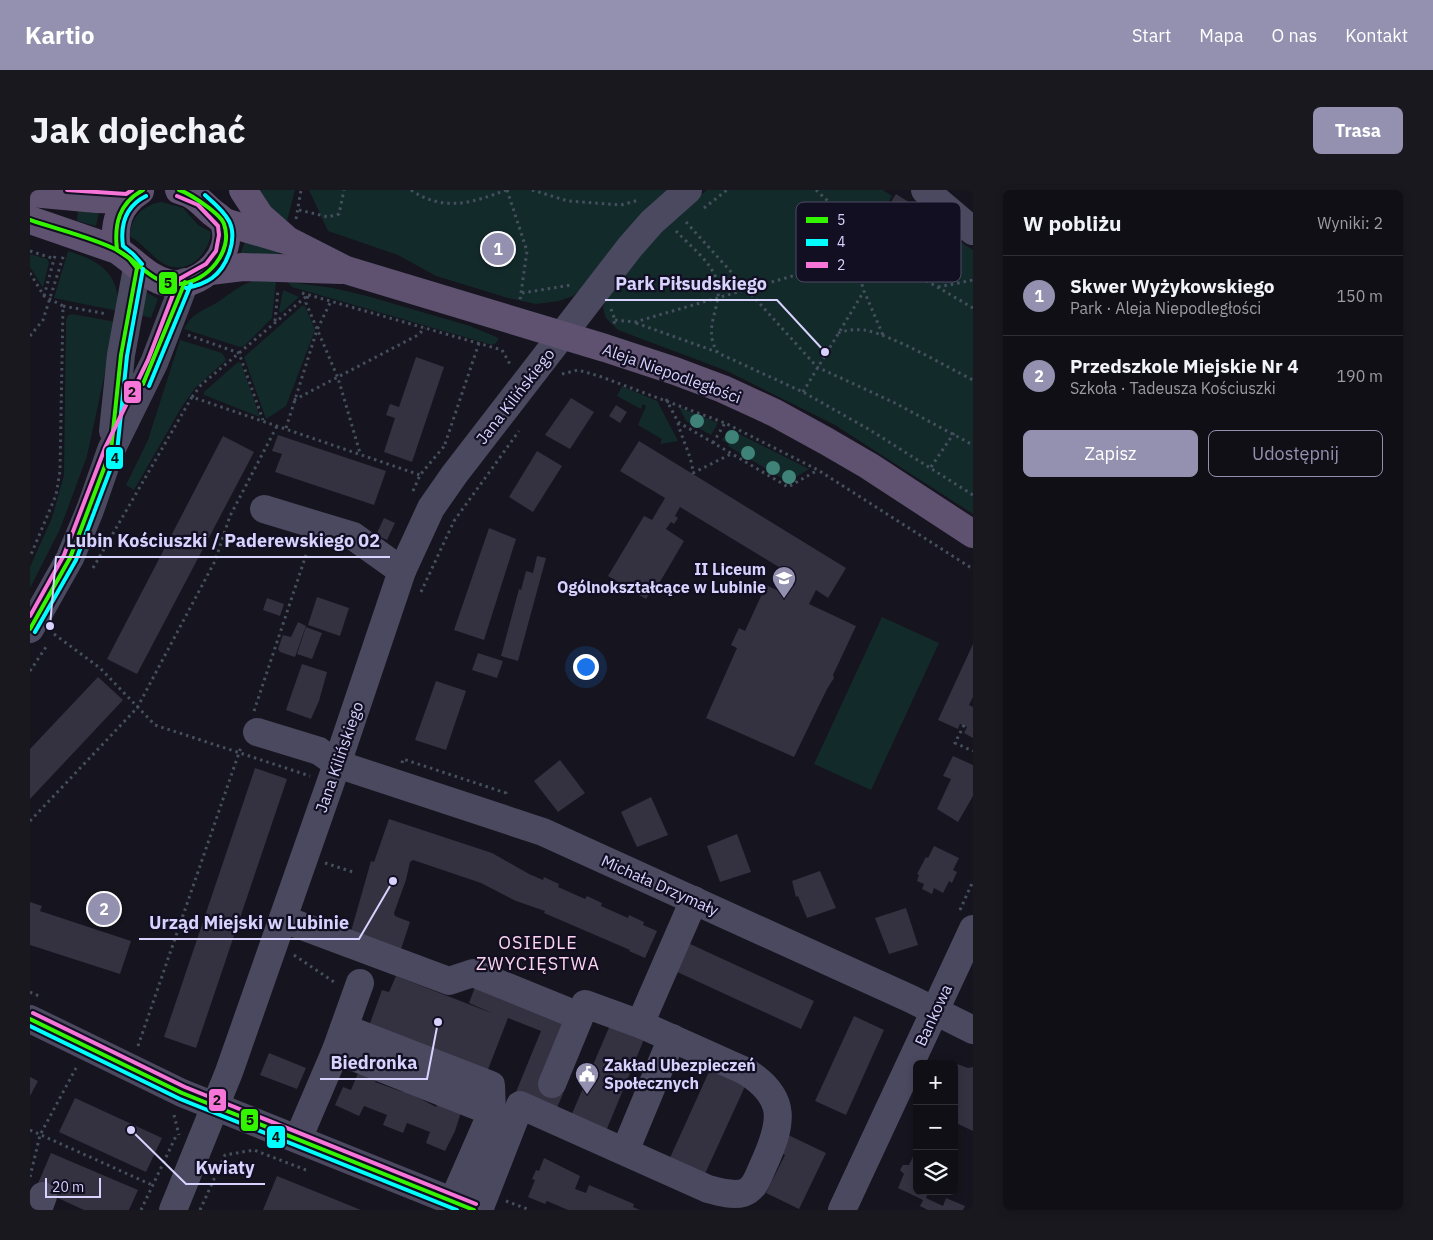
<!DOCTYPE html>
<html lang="pl">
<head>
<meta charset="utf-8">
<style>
  :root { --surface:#100f16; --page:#19181f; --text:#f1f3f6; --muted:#9c9ca1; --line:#302f35; --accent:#9490b0 }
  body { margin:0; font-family:"IBM Plex Sans",sans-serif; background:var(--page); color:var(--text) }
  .controls { position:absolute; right:15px; bottom:15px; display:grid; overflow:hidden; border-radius:8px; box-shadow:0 2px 8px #0003 }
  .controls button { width:45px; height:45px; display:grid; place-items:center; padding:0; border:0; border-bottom:1px solid var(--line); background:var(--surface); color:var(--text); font:25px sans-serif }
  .scale { position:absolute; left:15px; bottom:12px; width:56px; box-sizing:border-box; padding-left:5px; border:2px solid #d8d2fe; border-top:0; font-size:14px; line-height:18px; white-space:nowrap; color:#d8d2fe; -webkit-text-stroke:4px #130f23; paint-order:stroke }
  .you { position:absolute; left:555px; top:476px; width:18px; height:18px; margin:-12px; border:4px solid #fff; border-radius:50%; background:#1a73e8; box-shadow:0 0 0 8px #1a73e833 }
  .badge { display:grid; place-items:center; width:32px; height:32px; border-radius:50%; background:var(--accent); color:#fff; font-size:16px; font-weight:700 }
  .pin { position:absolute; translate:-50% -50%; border:2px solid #fff; box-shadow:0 1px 5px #0006 }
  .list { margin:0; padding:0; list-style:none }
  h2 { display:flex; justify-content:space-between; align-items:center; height:65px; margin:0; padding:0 20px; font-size:21px }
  h2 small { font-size:16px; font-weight:400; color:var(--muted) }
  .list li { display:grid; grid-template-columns:32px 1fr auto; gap:15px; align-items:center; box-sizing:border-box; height:80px; padding:0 20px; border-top:1px solid var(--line) }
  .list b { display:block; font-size:19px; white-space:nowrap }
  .list p { margin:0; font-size:16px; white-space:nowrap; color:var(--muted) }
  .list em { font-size:16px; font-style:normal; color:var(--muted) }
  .actions { display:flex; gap:10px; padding:15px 20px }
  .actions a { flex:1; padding:11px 0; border:1px solid var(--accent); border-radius:8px; text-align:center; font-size:18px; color:var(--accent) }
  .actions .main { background:var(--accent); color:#fff }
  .icon { flex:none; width:28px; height:28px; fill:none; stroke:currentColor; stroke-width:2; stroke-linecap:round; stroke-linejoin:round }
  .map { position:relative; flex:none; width:943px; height:1020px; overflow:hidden; border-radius:8px }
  header { display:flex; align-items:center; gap:30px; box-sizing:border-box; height:70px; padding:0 25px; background:var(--accent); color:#fff }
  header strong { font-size:24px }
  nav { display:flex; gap:28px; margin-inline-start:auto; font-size:18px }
  .intro { display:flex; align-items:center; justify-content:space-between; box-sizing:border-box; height:120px; padding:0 30px }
  h1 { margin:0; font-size:35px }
  .button { padding:12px 22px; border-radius:8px; background:var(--accent); color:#fff; font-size:18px; font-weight:700 }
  main { display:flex; gap:30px; padding:0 30px }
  aside { flex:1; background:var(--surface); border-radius:8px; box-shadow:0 2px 8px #0003 }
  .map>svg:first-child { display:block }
  .green { fill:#132a2b }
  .building { fill:#343141 }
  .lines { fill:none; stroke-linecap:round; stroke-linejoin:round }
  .path { stroke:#45505e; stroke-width:3; stroke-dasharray:2.5 4; stroke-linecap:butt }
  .minor { stroke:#4a495f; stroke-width:28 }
  .major { stroke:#5e5270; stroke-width:28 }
  .bus-1-casing { stroke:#130f23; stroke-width:8 }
  .bus-2-casing { stroke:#130f23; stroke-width:8 }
  .bus-3-casing { stroke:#130f23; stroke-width:8 }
  .bus-1 { stroke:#33f500; stroke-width:4 }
  .bus-2 { stroke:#0ff; stroke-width:4 }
  .bus-3 { stroke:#f775d9; stroke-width:4 }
  .tree { fill:#3f8277 }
  .labels { text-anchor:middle; stroke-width:4.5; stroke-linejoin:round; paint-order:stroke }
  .street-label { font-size:16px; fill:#d8d2fe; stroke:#130f23 }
  .poi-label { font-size:16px; font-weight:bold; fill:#d8d2fe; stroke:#130f23; text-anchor:end }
  .neighbourhood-label { font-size:18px; letter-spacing:1px; fill:#fed4ee; stroke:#130f23 }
  .key { fill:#130f23; stroke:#4e4a65; stroke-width:1 }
  .key-label { font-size:14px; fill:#d8d2fe }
  .leader { fill:none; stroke:#d8d2fe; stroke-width:2 }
  .callout-dot { fill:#d8d2fe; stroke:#130f23; stroke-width:2 }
  .callout-label { font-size:18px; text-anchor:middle; font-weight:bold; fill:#d8d2fe; stroke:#130f23; stroke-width:4.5; stroke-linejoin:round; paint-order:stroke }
  .line-badge { stroke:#130f23; stroke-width:2 }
  .pale-badge-label { font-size:14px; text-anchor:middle; font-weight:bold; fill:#111 }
</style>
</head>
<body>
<header>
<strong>Kartio</strong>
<nav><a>Start</a><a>Mapa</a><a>O nas</a><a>Kontakt</a></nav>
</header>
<div class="intro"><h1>Jak dojechać</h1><a class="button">Trasa</a></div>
<main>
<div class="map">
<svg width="943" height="1020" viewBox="0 0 943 1020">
  <rect width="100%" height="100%" fill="#16141e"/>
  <g class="green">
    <path d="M 224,0 L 265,0 L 257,31 L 247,28 Z"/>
    <path d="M 279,0 L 644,0 L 565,86 L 543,106 L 529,111 L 506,114 L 478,108 L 406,86 L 368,65 L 298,41 Z"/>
    <path d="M 677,0 L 853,0 L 862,6 L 858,13 L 877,25 L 881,19 L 943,60 L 943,324 L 805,235 L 697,181 L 588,140 L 576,128 L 573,118 L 579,100 L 634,33 Z"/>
    <path d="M 132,12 L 153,18 L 168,35 L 181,42 C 179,64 158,86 134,74 C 122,67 113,54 100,46 C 100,28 114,14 132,12 Z"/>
    <path d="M 48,20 L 69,22 L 66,36 L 47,31 Z"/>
    <path d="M 215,52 L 249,62 L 247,69 L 210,64 Z"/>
    <path d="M 38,61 C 70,71 90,83 88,121 L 24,108 Z"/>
    <path d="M 0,64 L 17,69 L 19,72 L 13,98 L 0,77 Z"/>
    <path d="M 229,90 L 246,91 L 242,128 L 214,156 L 210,157 L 154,139 C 162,122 176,120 191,110 C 204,101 212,93 229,90 Z"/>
    <path d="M 258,92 L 303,98 L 337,106 L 440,136 L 469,148 L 466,153 L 462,155 L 262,97 Z"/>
    <path d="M 253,100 L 269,107 L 251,123 L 249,121 Z"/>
    <path d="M 118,103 L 128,109 L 121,128 L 111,125 L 115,105 Z"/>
    <path d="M 272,116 L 275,116 L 285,140 L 256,216 L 236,229 L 214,167 Z"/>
    <path d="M 42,124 L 86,132 L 57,266 L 30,339 L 0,398 L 0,377 L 22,328 L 34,285 L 36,130 L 38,125 Z"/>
    <path d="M 150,150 L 192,163 L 196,170 L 165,198 L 151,218 L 104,300 L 96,295 L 118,250 Z"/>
    <path d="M 208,172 L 211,173 L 230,227 L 174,205 L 174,202 Z"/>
    <path d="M 592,196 L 627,211 L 648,251 L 630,254 L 632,249 L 608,235 L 616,216 L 613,214 L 611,219 L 587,206 Z"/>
    <path d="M 649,217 L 688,233 L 681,245 L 656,231 Z"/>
    <path d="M 699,239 L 779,279 L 758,292 L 698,256 L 699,254 L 692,250 Z"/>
    <path d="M 852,427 L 909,453 L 841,600 L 784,574 Z"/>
  </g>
  <g class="building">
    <path d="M 866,4 L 882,14 L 877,22 L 861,12 Z"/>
    <path d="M 386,167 L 414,177 L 382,272 L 354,262 L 365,228 L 356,225 L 360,214 L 369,217 Z"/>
    <path d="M 541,208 L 564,222 L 540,259 L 515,245 Z"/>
    <path d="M 586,215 L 597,222 L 590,233 L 579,226 Z"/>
    <path d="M 248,245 L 356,281 L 344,315 L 245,282 L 252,264 L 242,261 Z"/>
    <path d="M 193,246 L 224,262 L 107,484 L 77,469 Z"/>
    <path d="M 609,251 L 816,378 L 798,408 L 786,400 L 779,414 L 826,436 L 803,485 L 804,488 L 797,499 L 764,567 L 676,528 L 707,458 L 701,455 L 709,438 L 715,441 L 736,395 L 753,403 L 762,385 L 650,317 L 645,326 L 648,328 L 644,334 L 641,332 L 636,339 L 654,351 L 627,397 L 625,395 L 616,409 L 578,386 L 614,326 L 622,330 L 635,308 L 590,281 Z"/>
    <path d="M 507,261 L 532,276 L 503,322 L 479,307 Z"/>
    <path d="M 354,328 L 365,333 L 357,350 L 346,345 Z"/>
    <path d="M 459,338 L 486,349 L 454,450 L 424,440 Z"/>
    <path d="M 507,366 L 516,368 L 488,471 L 471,466 L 489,399 L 491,400 L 496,381 L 503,383 Z"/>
    <path d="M 287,407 L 319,418 L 310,446 L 278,435 Z"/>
    <path d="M 237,408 L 254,414 L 250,426 L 233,420 Z"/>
    <path d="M 268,432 L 276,436 L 265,467 L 250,462 L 248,459 L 253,445 L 261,447 Z"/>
    <path d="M 276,437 L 292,443 L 282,469 L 267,464 Z"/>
    <path d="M 943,454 L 943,507 L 939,515 L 943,517 L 943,548 L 934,543 L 937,537 L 930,534 L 928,539 L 908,530 Z"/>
    <path d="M 448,463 L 473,471 L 467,488 L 442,480 Z"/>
    <path d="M 272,474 L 297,482 L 289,511 L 281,529 L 256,520 Z"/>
    <path d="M 68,487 L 93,510 L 0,609 L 0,559 Z"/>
    <path d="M 406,491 L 436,501 L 416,560 L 385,550 Z"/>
    <path d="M 923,566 L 943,575 L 943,606 L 928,632 L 907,619 L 921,589 L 913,586 Z"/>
    <path d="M 530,570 L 555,603 L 528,622 L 504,591 Z"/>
    <path d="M 225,578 L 257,589 L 166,858 L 134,847 Z"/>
    <path d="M 621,607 L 638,645 L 607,657 L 591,622 Z"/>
    <path d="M 359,629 L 462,663 L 499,684 L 513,690 L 514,687 L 529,694 L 528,697 L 555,709 L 557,706 L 572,713 L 571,716 L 598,728 L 599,725 L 614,732 L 613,735 L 627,741 L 615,768 L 599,761 L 600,760 L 514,723 L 515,721 L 486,711 L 451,693 L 383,670 L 380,672 L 376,690 L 364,723 L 365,726 L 380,732 L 370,762 L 320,745 L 341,671 L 344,672 Z"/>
    <path d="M 707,644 L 721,682 L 690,692 L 677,656 Z"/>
    <path d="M 904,656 L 929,668 L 923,680 L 927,682 L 922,693 L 919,691 L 913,703 L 904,698 L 902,704 L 892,699 L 894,694 L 887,691 L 889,685 L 887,684 L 896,667 L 898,668 Z"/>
    <path d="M 790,681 L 806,718 L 777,728 L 768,706 L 766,707 L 762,691 Z"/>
    <path d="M 0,712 L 12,716 L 10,721 L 101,751 L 90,784 L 0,755 Z"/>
    <path d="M 876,718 L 888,755 L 859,764 L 845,728 Z"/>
    <path d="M 658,753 L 784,811 L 771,839 L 645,781 Z"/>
    <path d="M 366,786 L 464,824 L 439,813 L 445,797 L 533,832 L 508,893 L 533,904 L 526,920 L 486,902 L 511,841 L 478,828 L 457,882 L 339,836 L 352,800 L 359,802 Z"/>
    <path d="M 824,826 L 854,840 L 816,925 L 785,911 Z"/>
    <path d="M 581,833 L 615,847 L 576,941 L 541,926 Z"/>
    <path d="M 239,863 L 276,878 L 267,899 L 230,885 Z"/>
    <path d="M 927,874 L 938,878 L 943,877 L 943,941 L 924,932 L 924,880 Z"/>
    <path d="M 682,875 L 717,892 L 674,986 L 639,970 Z"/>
    <path d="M 330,878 L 348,885 L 345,892 L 373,902 L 374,900 L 406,917 L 407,914 L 432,919 L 425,941 L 415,961 L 396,953 L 400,942 L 377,933 L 373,943 L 353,935 L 357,925 L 334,916 L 329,926 L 305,915 L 313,897 L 321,900 Z"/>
    <path d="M 0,887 L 8,891 L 0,906 Z"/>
    <path d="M 45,908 L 132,948 L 116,982 L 29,942 Z"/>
    <path d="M 754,943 L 796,963 L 769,1019 L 736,1003 L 755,965 L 746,960 Z"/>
    <path d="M 887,958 L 887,1001 L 904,1001 L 903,1005 L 898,1003 L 896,1008 L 913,1016 L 916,1008 L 935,1016 L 933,1020 L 898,1020 L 890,1016 L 893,1010 L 868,998 L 874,984 L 870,980 L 873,975 L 879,975 Z"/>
    <path d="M 21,963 L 108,1000 L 99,1020 L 54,1020 L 6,998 Z"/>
    <path d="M 514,968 L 550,986 L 545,999 L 556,1003 L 559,995 L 604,1014 L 603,1017 L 610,1020 L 538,1020 L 517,1011 L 515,1014 L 498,1007 L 505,990 L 502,989 L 506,980 L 509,981 Z"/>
    <path d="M 247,986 L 331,1020 L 233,1020 Z"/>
  </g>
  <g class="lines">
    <g class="path">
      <path d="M 381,0 C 413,22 443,13 476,0"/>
      <path d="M 477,0 L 497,61 L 490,110"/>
      <path d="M 502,0 L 538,11 L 591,15 L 609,10"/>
      <path d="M 786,0 L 863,71 L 943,118"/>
      <path d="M 674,18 L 697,0"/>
      <path d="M 269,20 L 298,27 L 309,24 L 314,0"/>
      <path d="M 808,20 L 834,101 L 853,145"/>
      <path d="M 266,29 L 271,0"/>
      <path d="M 656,32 L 787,177 L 865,213 L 943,255"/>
      <path d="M 646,41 C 659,55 679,70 686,88 C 696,114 670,136 688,163 L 773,202 L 840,240 L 943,305"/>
      <path d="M 0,61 L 25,69"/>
      <path d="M 0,83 L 14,106 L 33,116 L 30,281 L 26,305 L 0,367"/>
      <path d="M 908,97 L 943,90"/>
      <path d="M 272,103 L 472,160 L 481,176"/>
      <path d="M 492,103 L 541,95"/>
      <path d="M 14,106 L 26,62"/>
      <path d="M 33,116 L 77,124"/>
      <path d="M 581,119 L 585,130 L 583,137"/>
      <path d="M 585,130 L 605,132 L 824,68 L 863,71"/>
      <path d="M 245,131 L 248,100"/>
      <path d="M 606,133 L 687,162"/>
      <path d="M 808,143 C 817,140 825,139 834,140 C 863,145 915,176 943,190"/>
      <path d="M 158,145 L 209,163 L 233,230"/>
      <path d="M 0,146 L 13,130 L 34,64"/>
      <path d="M 532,184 L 548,180 L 569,186 L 695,233 L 788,280 L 943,379"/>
      <path d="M 773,202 L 834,101"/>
      <path d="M 162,207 L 171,195 L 278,105 L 276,113 L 308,188 L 330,263"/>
      <path d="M 636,209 L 648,232 L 758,297 L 788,280"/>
      <path d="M 264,210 L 388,145 L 395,138"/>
      <path d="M 648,233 C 652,250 662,266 663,283 L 701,264"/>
      <path d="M 256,238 L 287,140 L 300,113"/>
      <path d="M 683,253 L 695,233"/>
      <path d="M 415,254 L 449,153"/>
      <path d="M 901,277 L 924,243"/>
      <path d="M 383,301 L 390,285 L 416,254"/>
      <path d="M 63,378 L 162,207 L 390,285"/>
      <path d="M 391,402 L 424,331 L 489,241"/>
      <path d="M 24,444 L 70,478 L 125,535 L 280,586"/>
      <path d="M 0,481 L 16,457"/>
      <path d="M 224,521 L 276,365"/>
      <path d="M 934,535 L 925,553 L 943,561"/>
      <path d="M 372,573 L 373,569 L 476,603 L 475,606"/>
      <path d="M 0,631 L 107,518 L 185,371 L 200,326 L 247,236"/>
      <path d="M 295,673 L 323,682"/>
      <path d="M 930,720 L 943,691"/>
      <path d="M 264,765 L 307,794"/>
      <path d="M 0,802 L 11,807"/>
      <path d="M 108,856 L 211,557"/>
      <path d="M 144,925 L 149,945"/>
      <path d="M 0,940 L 122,995"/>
      <path d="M 0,987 L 10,945 L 46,878"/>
      <path d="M 476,1011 L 500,1020"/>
      <path d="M 111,1020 L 147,944"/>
      <path d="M 170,1020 L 195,965 L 224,960 L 276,980"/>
    </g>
    <g class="minor">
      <path d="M 895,0 L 943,41"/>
      <path d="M 83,241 L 91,165 L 107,78"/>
      <path d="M 234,319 L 323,346 L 372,381"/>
      <path d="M 0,439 L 40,368 L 60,320 L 81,260 L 124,173 L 155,92"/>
      <path d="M 227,542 L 289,561 L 307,574 L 513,642 L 881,809 L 943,840"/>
      <path d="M 253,729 L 419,791 L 443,783 L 549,826"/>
      <path d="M 0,829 L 152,903 L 444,1020"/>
      <path d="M 314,838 L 461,895 L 462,922 L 423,1011"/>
      <path d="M 306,860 L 462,922"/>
      <path d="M 522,894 L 555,814 L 610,834"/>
      <path d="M 268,949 L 306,860 L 330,793"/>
      <path d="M 595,961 L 642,848"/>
      <path d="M 8,1020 L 13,1006"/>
      <path d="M 143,1020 L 199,882 L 307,574 L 372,381 L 401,318 L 424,285 L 600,57 L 622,32 L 658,0"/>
      <path d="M 449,1020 L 490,915 L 678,999 C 689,1002 702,1006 713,1003 C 725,999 728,987 733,976 C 752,934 759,908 715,881 L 610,834 L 664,710"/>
      <path d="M 812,1020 L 943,739"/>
    </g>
    <g class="major">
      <path d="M 213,0 L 230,26 L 254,47"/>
      <path d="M 0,3 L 67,9 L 98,10"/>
      <path d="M 0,30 L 87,60 C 104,71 117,88 138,93 C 169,100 206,65 194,33 C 193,30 187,26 183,23 C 170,12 167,5 149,0"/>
      <path d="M 194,32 L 259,51 L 316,80 L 575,158 L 645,181 L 693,199 L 745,223 L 796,251 L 839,276 L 943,344"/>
      <path d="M 87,60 C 83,35 88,15 110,1"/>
      <path d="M 180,81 L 213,77 L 311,80"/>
    </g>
    <g class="bus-1-casing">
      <g id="bus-1">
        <path d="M 0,30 C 26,39 64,48 87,60 C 109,71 122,96 150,94 C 177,92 204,61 194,34 C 191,24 159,3 149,0"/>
        <path d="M 107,78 L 99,68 L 87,60 C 84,34 89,13 113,0"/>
        <path d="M 113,194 L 155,92"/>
        <path d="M 0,439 L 40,368 L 81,260 L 91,165 L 107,78"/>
        <path d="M 0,829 L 152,903 L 444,1020"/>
      </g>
    </g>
    <g class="bus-2-casing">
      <g id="bus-2">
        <path d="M 112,74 L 103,64 L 93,56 C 90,34 96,16 116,6"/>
        <path d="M 156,98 C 165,96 174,94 182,88 C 197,77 208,49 199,31 C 194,21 184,13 175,5"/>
        <path d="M 119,196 L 161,94"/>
        <path d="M 5,442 L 46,370 L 87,262 L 97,166 L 113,79"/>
        <path d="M 0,836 L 150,909 L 427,1020"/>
      </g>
    </g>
    <g class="bus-3-casing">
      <g id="bus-3">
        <path d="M 37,0 L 96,4 L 102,0"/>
        <path d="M 0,426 L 34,365 L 75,258 L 118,170 L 149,89 L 176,74 L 186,61 L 189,45 L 188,36 L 168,15 L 147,6"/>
        <path d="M 3,823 L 155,897 L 446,1014"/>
      </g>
    </g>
    <use href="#bus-1" class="bus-1"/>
    <use href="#bus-2" class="bus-2"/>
    <use href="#bus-3" class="bus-3"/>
  </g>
  <g class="tree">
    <circle cx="667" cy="231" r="7"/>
    <circle cx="702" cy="247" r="7"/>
    <circle cx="718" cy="263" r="7"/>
    <circle cx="743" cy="278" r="7"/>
    <circle cx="759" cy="287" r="7"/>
  </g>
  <defs>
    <g id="school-pin" transform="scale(1.25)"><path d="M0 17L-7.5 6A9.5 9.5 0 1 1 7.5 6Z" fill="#9490b0" stroke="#130f23"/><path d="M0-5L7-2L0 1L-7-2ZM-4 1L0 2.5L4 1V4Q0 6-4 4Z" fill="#fff"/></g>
    <g id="civic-pin" transform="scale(1.25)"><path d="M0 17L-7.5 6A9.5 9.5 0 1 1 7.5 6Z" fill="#9490b0" stroke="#130f23"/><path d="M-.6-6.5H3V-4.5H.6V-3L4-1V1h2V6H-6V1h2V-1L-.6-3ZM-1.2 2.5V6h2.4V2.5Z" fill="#fff"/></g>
  </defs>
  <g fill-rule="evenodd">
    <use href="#school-pin" x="754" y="388"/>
    <use href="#civic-pin" x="557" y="884"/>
  </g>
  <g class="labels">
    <g class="street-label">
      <text transform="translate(642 183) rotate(20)" y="6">Aleja Niepodległości</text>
      <text transform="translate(485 206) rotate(-52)" y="6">Jana Kilińskiego</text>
      <text transform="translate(309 567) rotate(-71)" y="6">Jana Kilińskiego</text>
      <text transform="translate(630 695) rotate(24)" y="6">Michała Drzymały</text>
      <text transform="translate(903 825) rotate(-65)" y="6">Bankowa</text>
    </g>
    <g class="poi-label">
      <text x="736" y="385">II Liceum<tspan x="736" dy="18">Ogólnokształcące w Lubinie</tspan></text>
      <text x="574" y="881" text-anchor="start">Zakład Ubezpieczeń<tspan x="574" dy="18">Społecznych</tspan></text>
    </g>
    <g class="neighbourhood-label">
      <text x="508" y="759">OSIEDLE<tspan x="508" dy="21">ZWYCIĘSTWA</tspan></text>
    </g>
  </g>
  <rect x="766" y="12" width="165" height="80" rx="8" class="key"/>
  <rect x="776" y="27" width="22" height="6" fill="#33f500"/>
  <rect x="776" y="49" width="22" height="7" fill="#0ff"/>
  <rect x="776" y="72" width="22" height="6" fill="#f775d9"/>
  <g class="key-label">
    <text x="807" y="35">5</text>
    <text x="807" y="57">4</text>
    <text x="807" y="80">2</text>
  </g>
  <path class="leader" d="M795 162L747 110H575M20 436L26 367H360M363 691L329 749H109M408 832L397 889H290M101 940L156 994H235"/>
  <g class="callout-dot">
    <circle cx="795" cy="162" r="5"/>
    <circle cx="20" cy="436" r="5"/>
    <circle cx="363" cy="691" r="5"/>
    <circle cx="408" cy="832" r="5"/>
    <circle cx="101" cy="940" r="5"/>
  </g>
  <g class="callout-label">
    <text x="661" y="100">Park Piłsudskiego</text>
    <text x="193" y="357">Lubin Kościuszki / Paderewskiego 02</text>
    <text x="219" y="739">Urząd Miejski w Lubinie</text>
    <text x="344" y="879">Biedronka</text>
    <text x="195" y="984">Kwiaty</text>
  </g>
  <g class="line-badge">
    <rect x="128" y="81" width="20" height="24" rx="5" fill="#33f500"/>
    <rect x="93" y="190" width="19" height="24" rx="5" fill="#f775d9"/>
    <rect x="75" y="256" width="19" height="24" rx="5" fill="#0ff"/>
    <rect x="178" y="898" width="19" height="24" rx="5" fill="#f775d9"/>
    <rect x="210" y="918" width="19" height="24" rx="5" fill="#33f500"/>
    <rect x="236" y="935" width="20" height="24" rx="5" fill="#0ff"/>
  </g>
  <g class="pale-badge-label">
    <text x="138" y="98">5</text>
    <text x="102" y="207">2</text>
    <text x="85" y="273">4</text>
    <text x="187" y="915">2</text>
    <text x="220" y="935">5</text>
    <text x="246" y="952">4</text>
  </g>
</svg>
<div class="controls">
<button>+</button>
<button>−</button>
<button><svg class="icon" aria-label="layers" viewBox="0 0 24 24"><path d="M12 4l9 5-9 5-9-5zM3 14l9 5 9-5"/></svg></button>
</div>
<div class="scale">20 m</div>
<div class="you"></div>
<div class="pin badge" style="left:468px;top:59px">1</div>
<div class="pin badge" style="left:74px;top:719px">2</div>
</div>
<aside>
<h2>W pobliżu<small>Wyniki: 2</small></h2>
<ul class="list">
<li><span class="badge">1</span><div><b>Skwer Wyżykowskiego</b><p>Park · Aleja Niepodległości</p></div><em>150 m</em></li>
<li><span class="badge">2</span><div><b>Przedszkole Miejskie Nr 4</b><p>Szkoła · Tadeusza Kościuszki</p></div><em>190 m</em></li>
</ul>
<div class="actions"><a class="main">Zapisz</a><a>Udostępnij</a></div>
</aside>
</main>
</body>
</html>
